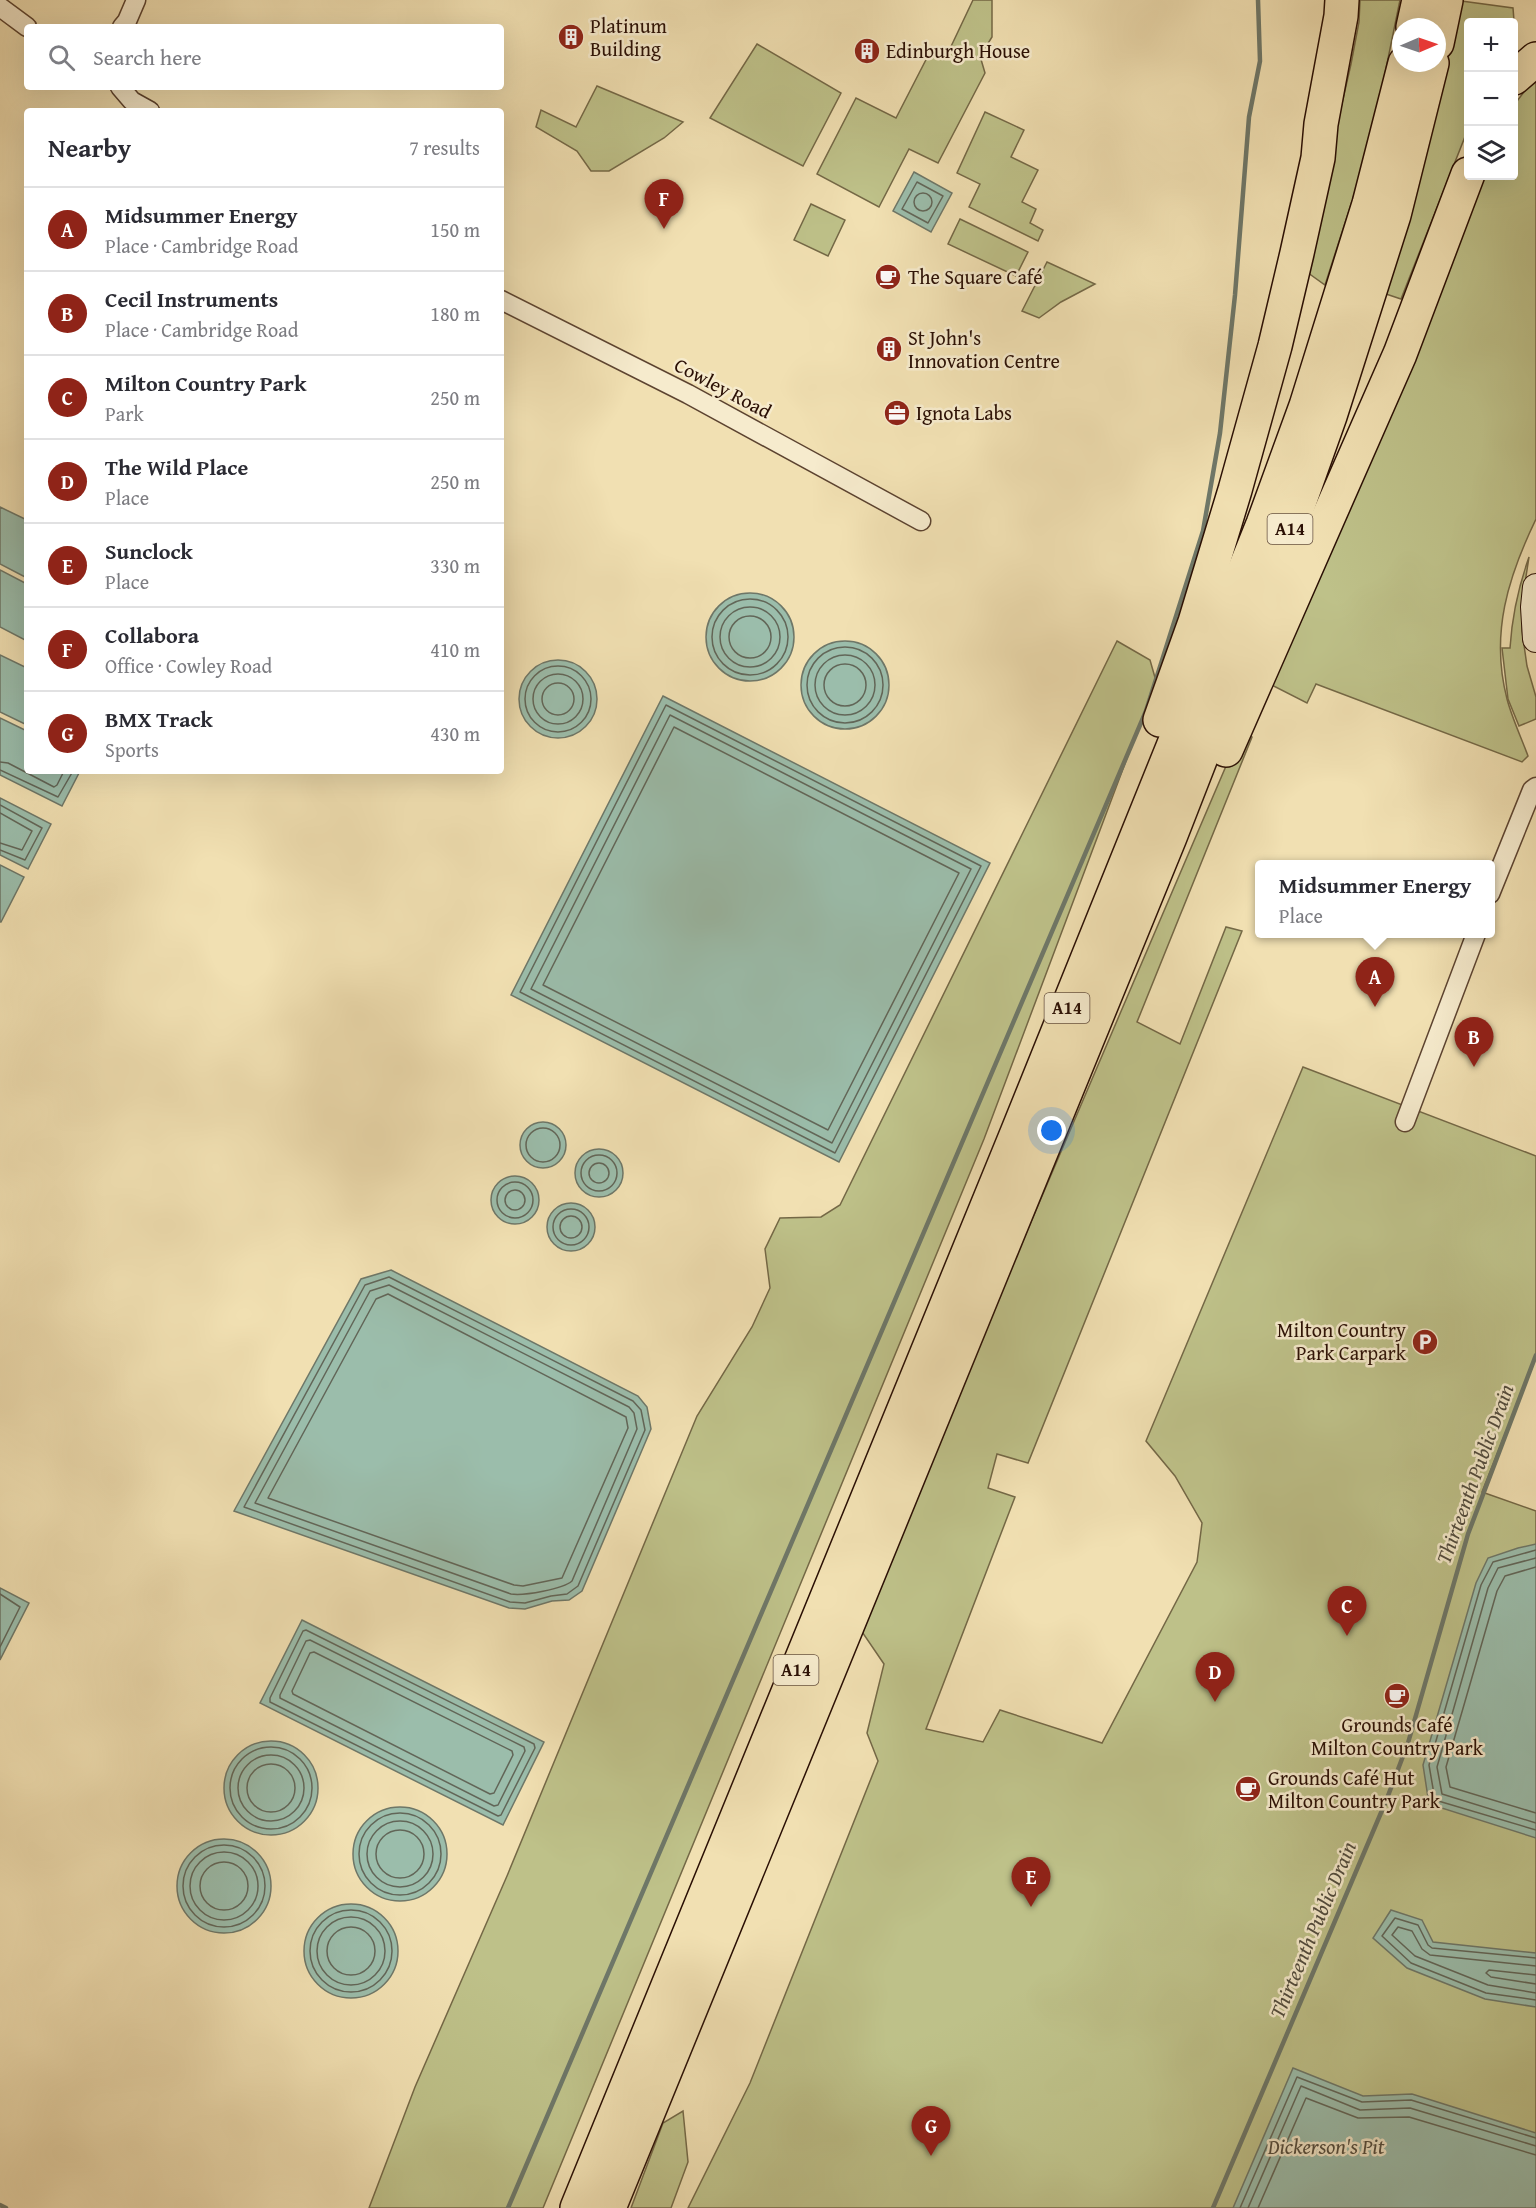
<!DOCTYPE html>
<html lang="en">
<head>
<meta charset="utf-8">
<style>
  :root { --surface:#fff; --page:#f2f2f3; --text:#2b2b33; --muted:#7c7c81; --line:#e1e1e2; --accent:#8f2418 }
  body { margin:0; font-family:"Gentium Book Plus",serif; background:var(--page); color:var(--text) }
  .controls { position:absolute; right:18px; top:18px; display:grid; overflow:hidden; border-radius:6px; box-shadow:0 6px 24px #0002 }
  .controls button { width:54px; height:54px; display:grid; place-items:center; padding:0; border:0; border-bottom:2px solid var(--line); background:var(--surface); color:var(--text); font:30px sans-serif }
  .compass { position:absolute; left:1392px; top:18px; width:54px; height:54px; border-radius:50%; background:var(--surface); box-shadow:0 6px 24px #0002; rotate:88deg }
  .you { position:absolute; left:1052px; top:1131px; width:21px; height:21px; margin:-15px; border:4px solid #fff; border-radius:50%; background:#1a73e8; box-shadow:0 0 0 9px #1a73e833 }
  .badge { display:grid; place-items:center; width:39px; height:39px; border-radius:50%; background:var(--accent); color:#fff; font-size:20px; font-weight:700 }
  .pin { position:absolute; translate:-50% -50px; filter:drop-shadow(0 2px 3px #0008) }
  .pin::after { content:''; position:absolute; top:32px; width:21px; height:18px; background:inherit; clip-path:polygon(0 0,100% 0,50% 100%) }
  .popup { position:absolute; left:1255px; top:860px; width:240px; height:78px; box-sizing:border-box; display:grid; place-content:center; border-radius:6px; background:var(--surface); filter:drop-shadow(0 2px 4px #0005); font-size:20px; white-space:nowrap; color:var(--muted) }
  .popup b { font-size:22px; color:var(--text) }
  .popup::after { content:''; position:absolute; left:50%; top:100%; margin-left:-12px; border:12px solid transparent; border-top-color:var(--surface) }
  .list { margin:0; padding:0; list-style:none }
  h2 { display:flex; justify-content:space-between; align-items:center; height:78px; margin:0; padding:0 24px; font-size:26px }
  h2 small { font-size:20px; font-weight:400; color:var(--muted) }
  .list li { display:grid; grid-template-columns:39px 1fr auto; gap:18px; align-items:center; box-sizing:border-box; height:84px; padding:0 24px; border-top:2px solid var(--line) }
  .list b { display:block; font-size:22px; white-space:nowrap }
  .list p { margin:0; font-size:20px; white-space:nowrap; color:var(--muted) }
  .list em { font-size:20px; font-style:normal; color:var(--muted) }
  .icon { flex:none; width:33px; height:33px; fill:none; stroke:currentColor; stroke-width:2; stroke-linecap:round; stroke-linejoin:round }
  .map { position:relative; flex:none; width:1536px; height:2208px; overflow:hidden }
  .search { position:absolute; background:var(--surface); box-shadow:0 6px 24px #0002; left:24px; top:24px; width:480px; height:66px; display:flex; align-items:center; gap:15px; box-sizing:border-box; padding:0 21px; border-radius:6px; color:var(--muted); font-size:22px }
  .panel { position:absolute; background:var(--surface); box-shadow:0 6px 24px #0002; left:24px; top:108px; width:480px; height:666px; border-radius:6px }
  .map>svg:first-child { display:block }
  .green { fill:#bec189; stroke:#746846; stroke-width:1.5 }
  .water { fill:#9bbdab; stroke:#6e7768; stroke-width:1.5 }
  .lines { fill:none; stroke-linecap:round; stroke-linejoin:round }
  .shore { stroke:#626658; stroke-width:1.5 }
  .stream { stroke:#6e7768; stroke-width:4.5 }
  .street-casing { stroke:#5c4330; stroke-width:21 }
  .secondary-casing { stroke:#2a0f04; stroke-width:28 }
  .highway-casing { stroke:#2a0f04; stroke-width:36 }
  .street { stroke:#f6ebcd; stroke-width:18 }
  .secondary { stroke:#f6ebcd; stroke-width:26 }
  .highway { stroke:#f1e0b2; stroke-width:33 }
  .labels { text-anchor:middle; stroke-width:5; stroke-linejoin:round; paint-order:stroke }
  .shield { fill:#f6ebcd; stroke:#675140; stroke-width:1.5 }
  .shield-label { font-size:18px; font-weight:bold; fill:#2a0f04 }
  .poi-label { font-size:20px; fill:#2a0f04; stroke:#f6ebcd; text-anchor:start }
  .street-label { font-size:20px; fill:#2a0f04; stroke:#f6ebcd }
  .water-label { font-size:21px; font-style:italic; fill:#524c3e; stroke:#f6ebcd }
</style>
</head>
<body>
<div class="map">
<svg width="1536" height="2208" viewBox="0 0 1536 2208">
  <rect width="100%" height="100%" fill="#f1e0b2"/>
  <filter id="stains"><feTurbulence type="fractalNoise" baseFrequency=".00333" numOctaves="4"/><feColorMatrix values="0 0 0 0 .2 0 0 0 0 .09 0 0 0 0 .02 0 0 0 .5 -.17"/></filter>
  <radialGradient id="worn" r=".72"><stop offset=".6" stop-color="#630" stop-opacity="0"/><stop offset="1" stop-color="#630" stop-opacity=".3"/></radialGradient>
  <g class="green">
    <path d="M 973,0 L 992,0 L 992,37 L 980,56 L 985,73 L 938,163 L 909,149 L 879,207 L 817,174 L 856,98 L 896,118 L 931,50 L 946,57 Z"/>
    <path d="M 1360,0 L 1400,0 L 1371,142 L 1325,285 L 1304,270 L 1351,64 L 1359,22 Z"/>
    <path d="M 1454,0 L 1513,8 L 1516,46 L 1514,50 L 1514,22 L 1468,22 L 1468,129 L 1401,299 L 1380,292 Z"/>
    <path d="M 757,44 L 841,93 L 803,166 L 710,118 Z"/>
    <path d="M 1536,76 L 1536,519 C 1508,577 1490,634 1507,699 C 1512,718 1521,737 1528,756 L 1522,762 L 1316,684 L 1307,703 L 1266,682 L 1482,176 L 1514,176 L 1514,105 Z"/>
    <path d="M 597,86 L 683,122 L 664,138 L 609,171 L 591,171 L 577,151 L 536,127 L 541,110 L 576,127 Z"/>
    <path d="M 985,112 L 1024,130 L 1011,157 L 1038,170 L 1022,202 L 1036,209 L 1030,223 L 1043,230 L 1038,241 L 969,207 L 980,184 L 957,173 Z"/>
    <path d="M 811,204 L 845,220 L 828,256 L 794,240 Z"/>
    <path d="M 960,219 L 1028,252 L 1016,276 L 948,244 Z"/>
    <path d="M 1047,262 L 1095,284 L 1061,302 L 1039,318 L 1022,311 Z"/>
    <path d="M 1529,557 L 1523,596 L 1522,631 L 1527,666 L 1536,697 L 1536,719 L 1519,726 L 1508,699 L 1502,648 L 1510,648 C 1512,616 1518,588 1529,557 Z"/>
    <path d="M 1117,641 L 1150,660 L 1156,681 L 984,1139 L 543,2208 L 369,2208 L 415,2087 L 507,1876 L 697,1416 L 752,1327 L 770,1288 L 765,1249 L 780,1218 L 821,1217 L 840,1205 Z"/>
    <path d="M 1241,731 L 1252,737 L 1137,1022 L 1180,1044 L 1226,927 L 1242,931 L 1028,1463 L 997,1454 L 988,1488 L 1015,1497 L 926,1729 L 983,1742 L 1000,1710 L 1102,1743 L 1197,1562 L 1202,1523 L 1175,1476 L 1146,1441 L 1303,1067 L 1536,1156 L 1536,1356 L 1482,1492 L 1536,1511 L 1536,2208 L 688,2208 L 750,2083 L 878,1761 L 867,1733 L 884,1664 L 858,1626 Z"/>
    <path d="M 683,2111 L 688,2162 L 671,2208 L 631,2208 L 663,2123 Z"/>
  </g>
  <g class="water">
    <path d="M 914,172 L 952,193 L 931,232 L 893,211 Z"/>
    <path d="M 0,507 L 27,520 L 27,578 L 0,564 Z"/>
    <path d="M 0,570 L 27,584 L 27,641 L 0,627 Z"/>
    <circle cx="750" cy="637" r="44"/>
    <circle cx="845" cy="685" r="44"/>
    <path d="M 0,655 L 27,668 L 27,725 L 0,712 Z"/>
    <circle cx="558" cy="699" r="39"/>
    <path d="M 663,696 L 990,863 L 839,1162 L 511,995 Z"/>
    <path d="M 0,718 L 27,731 L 27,771 L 80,771 L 62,806 L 0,775 Z"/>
    <path d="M 0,798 L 51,824 L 28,869 L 0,855 Z"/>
    <path d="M 0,865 L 24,877 L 1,922 L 0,922 Z"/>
    <circle cx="543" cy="1145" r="23"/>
    <circle cx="599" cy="1173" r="24"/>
    <circle cx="515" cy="1200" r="24"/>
    <circle cx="571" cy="1227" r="24"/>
    <path d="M 391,1270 L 638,1396 L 647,1407 L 651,1429 L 582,1591 L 569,1600 L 552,1601 L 525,1609 L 509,1608 L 234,1511 L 361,1279 Z"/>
    <path d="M 1536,1544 L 1536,1838 L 1429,1804 L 1423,1765 L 1476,1583 L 1488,1558 L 1518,1548 Z"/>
    <path d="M 0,1588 L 29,1603 L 0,1660 Z"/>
    <path d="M 302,1620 L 544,1742 L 503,1825 L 260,1703 Z"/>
    <circle cx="271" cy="1788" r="47"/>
    <circle cx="400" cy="1854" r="47"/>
    <circle cx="224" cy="1886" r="47"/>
    <circle cx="351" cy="1951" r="47"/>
    <path d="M 1391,1910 L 1422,1920 L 1433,1942 L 1536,1953 L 1536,2007 L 1485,1999 L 1407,1968 L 1373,1938 Z"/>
    <path d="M 1293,2068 L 1363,2096 L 1412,2094 L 1536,2133 L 1536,2208 L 1233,2208 Z"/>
  </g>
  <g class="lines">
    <g class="shore">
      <path d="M 917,182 L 943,196 L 928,223 L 902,209 Z"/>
      <circle cx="923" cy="202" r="9"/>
      <circle cx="750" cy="637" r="38"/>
      <circle cx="750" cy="637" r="30"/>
      <circle cx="750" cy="637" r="21"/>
      <circle cx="845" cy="685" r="38"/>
      <circle cx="845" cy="685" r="30"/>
      <circle cx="845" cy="685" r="21"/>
      <circle cx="558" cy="699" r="33"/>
      <circle cx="558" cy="699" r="25"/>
      <circle cx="558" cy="699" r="16"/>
      <path d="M 666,705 L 981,866 L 835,1153 L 520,992 Z"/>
      <path d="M 670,715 L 971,869 L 832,1143 L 531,989 Z"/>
      <path d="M 674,727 L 959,873 L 828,1130 L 543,985 Z"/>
      <path d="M 0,762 L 8,763 L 54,787 L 57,785 L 64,771"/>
      <path d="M 0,770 L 58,797 L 73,771"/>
      <path d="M 0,805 L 42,828 L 25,860 L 0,850"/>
      <path d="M 0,813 L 32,831 L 22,850 L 0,843"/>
      <circle cx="543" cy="1145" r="17"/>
      <circle cx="599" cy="1173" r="18"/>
      <circle cx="599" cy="1173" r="10"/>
      <circle cx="515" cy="1200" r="18"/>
      <circle cx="515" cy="1200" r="10"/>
      <circle cx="571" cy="1227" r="18"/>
      <circle cx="571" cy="1227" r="11"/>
      <path d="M 389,1277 L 633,1401 L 641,1410 L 645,1430 L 578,1586 L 567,1594 L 551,1596 L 525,1603 L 510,1602 L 244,1507 L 365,1285 Z"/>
      <path d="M 389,1285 L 629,1407 L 634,1413 L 637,1429 L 572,1581 C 563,1589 524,1596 511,1594 L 255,1503 L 370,1291 Z"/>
      <path d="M 388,1294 L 626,1417 L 628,1428 L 562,1578 L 523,1586 L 514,1585 L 268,1498 L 376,1299 Z"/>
      <path d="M 1536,1550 L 1493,1562 L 1481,1585 L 1429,1765 L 1435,1800 L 1536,1830"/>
      <path d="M 1536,1558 L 1498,1568 L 1488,1588 L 1437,1767 L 1442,1794 L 1536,1823"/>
      <path d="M 1536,1567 L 1505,1576 L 1497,1591 L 1446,1767 L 1450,1787 L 1536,1813"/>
      <path d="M 0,1594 L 20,1607 L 0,1647"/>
      <path d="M 306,1630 L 534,1744 L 535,1748 L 501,1815 L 498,1816 L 270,1702 L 270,1698 L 303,1631 Z"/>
      <path d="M 310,1640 L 524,1747 L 525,1751 L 498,1805 L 494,1806 L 280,1698 L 280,1695 L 306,1641 Z"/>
      <path d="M 314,1652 L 512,1751 L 513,1755 L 494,1793 L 490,1794 L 293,1694 L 292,1691 L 310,1653 Z"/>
      <circle cx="271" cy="1788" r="41"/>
      <circle cx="271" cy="1788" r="33"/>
      <circle cx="271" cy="1788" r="24"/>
      <circle cx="400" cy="1854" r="41"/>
      <circle cx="400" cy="1854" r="33"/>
      <circle cx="400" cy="1854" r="24"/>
      <circle cx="224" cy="1886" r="41"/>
      <circle cx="224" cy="1886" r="34"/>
      <circle cx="224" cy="1886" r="24"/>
      <circle cx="351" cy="1951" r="41"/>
      <circle cx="351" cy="1951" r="34"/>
      <circle cx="351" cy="1951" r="24"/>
      <path d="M 1536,1958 L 1432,1948 L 1428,1945 L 1418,1925 L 1395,1918 L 1382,1936 L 1411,1963 L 1486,1993 L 1536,2000"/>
      <path d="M 1536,1966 L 1430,1955 L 1422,1949 L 1412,1931 L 1398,1927 L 1392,1935 L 1415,1956 L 1488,1985 L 1536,1993"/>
      <path d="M 1536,1975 L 1489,1970 L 1486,1973 L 1491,1977 L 1536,1984"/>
      <path d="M 1240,2208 L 1297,2077 L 1362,2102 L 1411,2100 L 1536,2138"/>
      <path d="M 1248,2208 L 1301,2086 L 1360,2110 L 1410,2108 L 1536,2146"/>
      <path d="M 1258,2208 L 1306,2098 L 1358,2118 L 1409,2117 L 1536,2155"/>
    </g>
    <g class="stream">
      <path d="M 0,2205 L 6,2208"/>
      <path d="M 508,2208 L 1146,711 L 1203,531 L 1220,433 L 1235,295 L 1249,117 L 1260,61 L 1258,0"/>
      <path d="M 1213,2208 L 1386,1801 L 1408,1743 L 1468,1534 L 1536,1355"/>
    </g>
    <g class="street-casing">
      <g id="street">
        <path d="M 0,7 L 27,27"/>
        <path d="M 122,27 L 127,21 L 136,0"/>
        <path d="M 120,87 L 132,101 L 150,111"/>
        <path d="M 501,300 L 688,394 L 921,521"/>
        <path d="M 1490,894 L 1532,790 L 1536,787"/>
        <path d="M 1405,1122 L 1476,934"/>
      </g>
    </g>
    <g class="secondary-casing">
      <path id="secondary" d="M 1536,587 L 1534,607 L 1536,639"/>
    </g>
    <g class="highway-casing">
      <g id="highway">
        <path d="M 1413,27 L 1419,0"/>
        <path d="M 1437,43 L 1446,0"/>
        <path d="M 1514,78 L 1536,59"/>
        <path d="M 1160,720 L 1195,622 L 1235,490 L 1275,346 L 1297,253 L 1318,158 L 1321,124 L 1341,16 L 1342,0"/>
        <path d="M 1226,750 L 1400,354 L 1468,174"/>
        <path d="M 577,2208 L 1017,1133 L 1263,524 L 1306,406 L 1369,204 L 1405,63"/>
        <path d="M 609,2208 L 1170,837 L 1288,534 L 1330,416 L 1394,215 L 1432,63"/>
      </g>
    </g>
    <use href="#street" class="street"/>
    <use href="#secondary" class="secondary"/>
    <use href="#highway" class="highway"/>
  </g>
  <defs>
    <g id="building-disc" transform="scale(1.35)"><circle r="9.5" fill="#8f2418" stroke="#f6ebcd"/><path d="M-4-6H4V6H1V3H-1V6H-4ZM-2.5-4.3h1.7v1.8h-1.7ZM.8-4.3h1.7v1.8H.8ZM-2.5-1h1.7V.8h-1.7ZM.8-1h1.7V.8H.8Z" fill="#fff"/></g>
    <g id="cafe-disc" transform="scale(1.35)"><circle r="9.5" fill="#8f2418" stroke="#f6ebcd"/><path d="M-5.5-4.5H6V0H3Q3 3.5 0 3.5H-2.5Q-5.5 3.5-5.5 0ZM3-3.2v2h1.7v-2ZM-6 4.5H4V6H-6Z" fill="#fff"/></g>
    <g id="office-disc" transform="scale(1.35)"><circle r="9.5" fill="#8f2418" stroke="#f6ebcd"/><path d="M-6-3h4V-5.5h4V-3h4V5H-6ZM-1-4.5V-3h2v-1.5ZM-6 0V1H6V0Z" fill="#fff"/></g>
    <g id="parking-disc" transform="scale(1.35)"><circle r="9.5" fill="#8f2418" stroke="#f6ebcd"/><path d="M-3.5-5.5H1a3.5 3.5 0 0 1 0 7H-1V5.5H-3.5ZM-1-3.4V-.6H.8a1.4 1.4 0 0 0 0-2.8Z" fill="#fff"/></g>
  </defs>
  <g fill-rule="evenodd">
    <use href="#building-disc" x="571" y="37"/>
    <use href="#building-disc" x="867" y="51"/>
    <use href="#cafe-disc" x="888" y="277"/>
    <use href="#building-disc" x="889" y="349"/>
    <use href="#office-disc" x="897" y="413"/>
    <use href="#parking-disc" x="1425" y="1342"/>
    <use href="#cafe-disc" x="1397" y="1696"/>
    <use href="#cafe-disc" x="1248" y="1789"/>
  </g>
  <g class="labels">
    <g class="shield">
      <rect x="1267.5" y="514" width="45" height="30" rx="4.5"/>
      <rect x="1044.5" y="993" width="45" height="30" rx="4.5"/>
      <rect x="773.5" y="1655" width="45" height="30" rx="4.5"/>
    </g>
    <g class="shield-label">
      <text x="1290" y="535">A14</text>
      <text x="1067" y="1014">A14</text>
      <text x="796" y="1676">A14</text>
    </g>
    <g class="poi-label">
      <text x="590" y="33">Platinum<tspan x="590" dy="23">Building</tspan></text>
      <text x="886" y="58">Edinburgh House</text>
      <text x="908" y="284">The Square Café</text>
      <text x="908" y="345">St John's<tspan x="908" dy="23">Innovation Centre</tspan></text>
      <text x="916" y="420">Ignota Labs</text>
      <text x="1406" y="1337" text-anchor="end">Milton Country<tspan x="1406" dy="23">Park Carpark</tspan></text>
      <text x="1397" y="1732" text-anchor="middle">Grounds Café<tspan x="1397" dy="23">Milton Country Park</tspan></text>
      <text x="1268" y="1785">Grounds Café Hut<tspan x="1268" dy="23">Milton Country Park</tspan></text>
    </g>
    <g class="street-label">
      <text transform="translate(723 388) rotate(28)" y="7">Cowley Road</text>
    </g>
    <g class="water-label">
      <text transform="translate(1475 1474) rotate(-70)" y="7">Thirteenth Public Drain</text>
      <text transform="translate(1313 1930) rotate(-67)" y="7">Thirteenth Public Drain</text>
      <text x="1326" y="2154">Dickerson's Pit</text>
    </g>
  </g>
  <rect width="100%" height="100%" filter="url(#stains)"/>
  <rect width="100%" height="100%" fill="url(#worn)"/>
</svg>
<div class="controls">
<button>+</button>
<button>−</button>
<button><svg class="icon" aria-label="layers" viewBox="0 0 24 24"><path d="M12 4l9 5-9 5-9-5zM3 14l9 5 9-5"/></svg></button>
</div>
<svg class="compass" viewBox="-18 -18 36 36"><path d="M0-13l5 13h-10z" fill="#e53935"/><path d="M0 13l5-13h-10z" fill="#7c7c81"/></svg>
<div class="you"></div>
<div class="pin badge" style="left:1375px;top:1007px">A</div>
<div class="popup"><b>Midsummer Energy</b>Place</div>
<div class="pin badge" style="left:1474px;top:1067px">B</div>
<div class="pin badge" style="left:1347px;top:1636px">C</div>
<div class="pin badge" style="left:1215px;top:1702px">D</div>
<div class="pin badge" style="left:1031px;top:1907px">E</div>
<div class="pin badge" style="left:664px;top:229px">F</div>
<div class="pin badge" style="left:931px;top:2156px">G</div>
<div class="search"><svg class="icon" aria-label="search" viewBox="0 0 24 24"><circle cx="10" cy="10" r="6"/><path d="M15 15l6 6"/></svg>Search here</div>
<section class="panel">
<h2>Nearby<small>7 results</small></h2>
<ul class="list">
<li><span class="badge">A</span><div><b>Midsummer Energy</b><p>Place · Cambridge Road</p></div><em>150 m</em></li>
<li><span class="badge">B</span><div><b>Cecil Instruments</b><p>Place · Cambridge Road</p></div><em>180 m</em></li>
<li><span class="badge">C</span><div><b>Milton Country Park</b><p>Park</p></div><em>250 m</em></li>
<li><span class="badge">D</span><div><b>The Wild Place</b><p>Place</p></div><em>250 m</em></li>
<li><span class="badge">E</span><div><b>Sunclock</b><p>Place</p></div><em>330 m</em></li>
<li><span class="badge">F</span><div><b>Collabora</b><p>Office · Cowley Road</p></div><em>410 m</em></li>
<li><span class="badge">G</span><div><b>BMX Track</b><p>Sports</p></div><em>430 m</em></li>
</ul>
</section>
</div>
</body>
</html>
